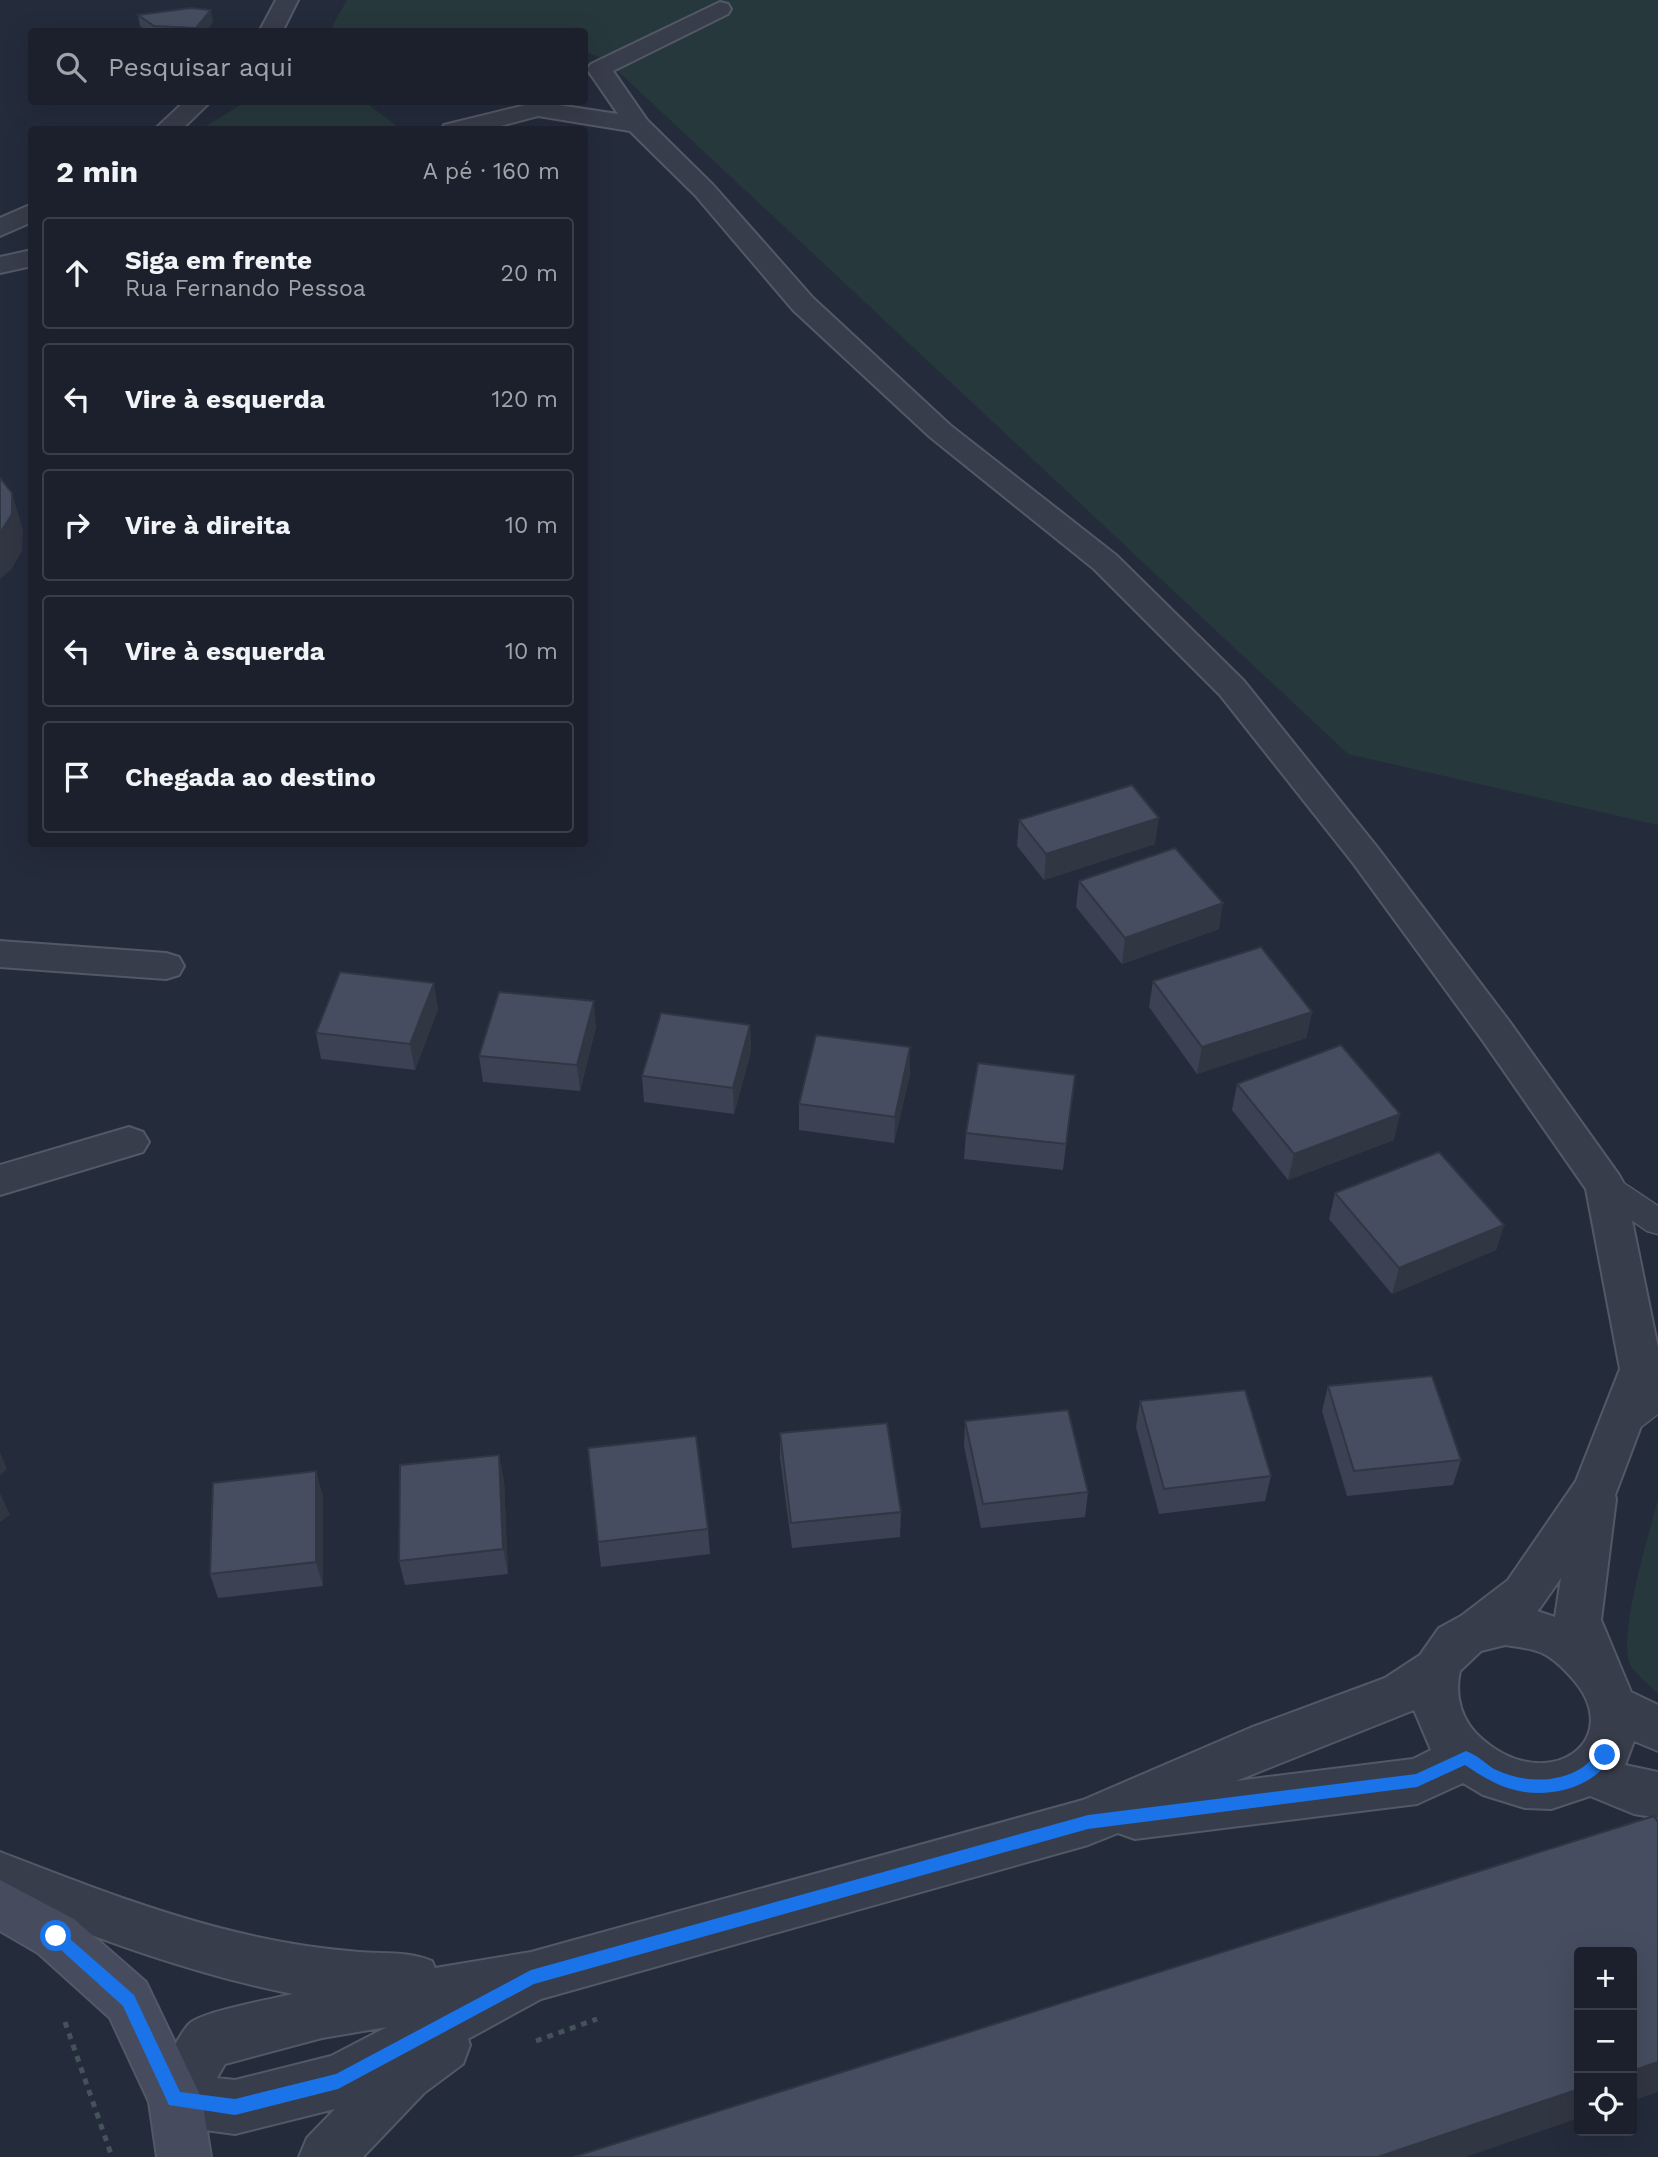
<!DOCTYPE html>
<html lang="pt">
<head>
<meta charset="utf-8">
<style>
  :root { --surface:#1b202c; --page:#242834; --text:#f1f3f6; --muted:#a0a3a9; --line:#393e48 }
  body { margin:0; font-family:"Work Sans",sans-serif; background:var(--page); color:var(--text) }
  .controls { position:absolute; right:21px; bottom:21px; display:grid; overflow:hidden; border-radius:7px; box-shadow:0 7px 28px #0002 }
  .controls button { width:63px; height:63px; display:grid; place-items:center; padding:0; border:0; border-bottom:2px solid var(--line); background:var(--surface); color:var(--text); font:35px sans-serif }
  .stop { position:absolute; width:21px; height:21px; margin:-16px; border:5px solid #1a73e8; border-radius:50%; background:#fff }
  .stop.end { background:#1a73e8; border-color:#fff; box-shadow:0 2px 7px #0008 }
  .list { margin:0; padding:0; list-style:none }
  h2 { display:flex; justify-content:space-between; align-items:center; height:91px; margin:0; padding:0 28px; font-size:30px }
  h2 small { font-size:23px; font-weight:400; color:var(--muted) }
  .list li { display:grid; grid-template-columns:46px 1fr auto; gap:21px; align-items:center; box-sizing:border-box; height:112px; margin:0 14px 14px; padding:0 14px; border:2px solid var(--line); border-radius:7px }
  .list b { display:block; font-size:26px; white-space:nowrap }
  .list p { margin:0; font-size:23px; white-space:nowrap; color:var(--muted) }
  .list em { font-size:23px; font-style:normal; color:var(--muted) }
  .icon { flex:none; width:38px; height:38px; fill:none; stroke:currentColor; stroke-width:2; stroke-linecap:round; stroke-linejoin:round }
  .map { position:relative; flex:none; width:1658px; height:2157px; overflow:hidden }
  .search { position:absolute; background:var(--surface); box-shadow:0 7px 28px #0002; left:28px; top:28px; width:560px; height:77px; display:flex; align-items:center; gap:18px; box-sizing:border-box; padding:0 24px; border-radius:7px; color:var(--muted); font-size:26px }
  .panel { position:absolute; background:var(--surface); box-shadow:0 7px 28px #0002; left:28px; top:126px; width:560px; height:721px; border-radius:7px }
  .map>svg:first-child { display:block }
  .green { fill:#27383d }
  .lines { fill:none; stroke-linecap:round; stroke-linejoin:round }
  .service-casing { stroke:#535866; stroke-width:3 }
  .minor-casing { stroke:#535866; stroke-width:4 }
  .secondary-casing { stroke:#535866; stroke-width:4 }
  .path { stroke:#445359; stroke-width:5; stroke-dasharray:6 6; stroke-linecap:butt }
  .service { fill:#383d4b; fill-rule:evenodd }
  .minor { fill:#383d4b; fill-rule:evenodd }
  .secondary { fill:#464c5e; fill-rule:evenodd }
  .wall { fill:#3c4253 }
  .shaded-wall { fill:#313643 }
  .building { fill:#464d60; stroke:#313643; stroke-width:2 }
  .route { fill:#1a73e8 }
</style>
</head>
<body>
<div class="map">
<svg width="1658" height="2157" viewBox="0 0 1658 2157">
  <rect width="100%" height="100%" fill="#242b3b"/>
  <g class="green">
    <path d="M 347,0 L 1658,0 L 1658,825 L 1348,754 L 605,59 L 585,52 L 584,32 L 329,32 Z"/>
    <path d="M 245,102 L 365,102 L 401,129 L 201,129 Z"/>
    <path d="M 1658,1499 L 1658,1694 C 1650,1685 1637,1676 1631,1666 C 1616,1638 1650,1532 1658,1499 Z"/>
  </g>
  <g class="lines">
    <g class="service-casing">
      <g id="service">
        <path d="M 1605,1174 L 1616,1178 L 1658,1206 L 1658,1234 L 1647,1231 L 1594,1194 L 1590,1186 L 1594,1178 Z"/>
        <path d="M 1658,1381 L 1658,1414 C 1641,1426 1632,1439 1610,1432 L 1605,1422 C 1614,1404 1639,1388 1658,1381 Z"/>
      </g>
    </g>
    <g class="minor-casing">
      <g id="minor">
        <path d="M 276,0 L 298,0 L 282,32 L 259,32 Z"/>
        <path d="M 720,2 L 728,4 L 731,9 L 728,14 L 613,71 L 647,120 L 713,185 L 813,298 L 950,425 L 1116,555 L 1244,681 L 1377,847 L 1509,1021 L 1619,1175 L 1625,1186 L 1658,1348 L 1658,1381 L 1615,1495 L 1616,1499 L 1601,1620 L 1631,1692 L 1658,1705 L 1658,1751 L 1634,1741 L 1625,1765 L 1658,1772 L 1658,1818 L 1634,1814 L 1590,1796 L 1551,1809 L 1525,1808 L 1483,1795 L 1463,1783 L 1417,1804 L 1135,1839 L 1118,1833 L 1088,1845 L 541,1999 L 468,2039 L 470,2045 L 463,2064 L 424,2093 L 363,2157 L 299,2157 L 307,2138 L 335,2109 L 235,2134 L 175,2126 L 156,2118 L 148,2099 C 154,2085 180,2031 190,2023 C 204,2011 272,1999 293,1994 C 192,1974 96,1938 0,1900 L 0,1852 C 83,1884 166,1917 253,1936 C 288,1944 324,1949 359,1952 C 385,1954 408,1951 432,1961 L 435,1968 L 531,1952 L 1083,1800 L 1250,1728 L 1385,1678 L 1420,1655 L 1439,1628 L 1461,1616 L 1508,1580 L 1576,1481 L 1620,1369 L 1586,1189 L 1483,1041 L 1353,863 L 1220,695 L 1094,569 L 930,437 L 793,310 L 695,195 L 630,131 L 538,116 L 485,130 L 441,130 L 444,125 L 538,102 L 618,114 L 587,69 L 591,64 ZM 1561,1578 L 1555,1617 L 1537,1611 L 1540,1608 ZM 1505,1645 C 1517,1647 1531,1648 1542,1653 C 1553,1658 1563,1668 1571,1677 C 1629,1740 1548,1797 1482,1739 C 1462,1722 1454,1697 1460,1671 L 1481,1651 ZM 1414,1710 L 1431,1750 L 1413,1759 L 1236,1781 ZM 387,2027 L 331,2056 L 235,2080 L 217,2078 L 225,2064 L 322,2038 Z"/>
        <path d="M 184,102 L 210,102 L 181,130 L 154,130 Z"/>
        <path d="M 32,204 L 32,222 L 0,236 L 0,218 Z"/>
        <path d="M 32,250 L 32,266 L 0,273 L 0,257 Z"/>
        <path d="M 0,941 L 166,953 L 179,957 L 184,966 L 179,975 L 166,979 L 0,967 Z"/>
        <path d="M 129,1127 L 143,1132 L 149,1142 L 143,1152 L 0,1195 L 0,1165 Z"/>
      </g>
    </g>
    <g class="secondary-casing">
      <path id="secondary" d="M 0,1880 L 74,1919 L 146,1982 L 202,2099 L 211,2157 L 157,2157 L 149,2102 L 110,2018 L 38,1953 L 0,1931 Z"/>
    </g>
    <g class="path">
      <path d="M 65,2022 L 112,2157"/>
      <path d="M 536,2041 L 597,2019"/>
    </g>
    <use href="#service" class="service"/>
    <use href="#minor" class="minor"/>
    <use href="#secondary" class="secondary"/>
  </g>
  <g class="wall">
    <path d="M 138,15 L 213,22 L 205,32 L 147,32 L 140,26 Z"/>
    <path d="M 1019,820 L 1155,844 L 1044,880 L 1017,846 Z"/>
    <path d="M 1079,881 L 1219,929 L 1122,964 L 1076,907 Z"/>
    <path d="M 1153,981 L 1312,1012 L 1306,1038 L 1197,1074 L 1149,1007 Z"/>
    <path d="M 438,1009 L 415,1070 L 321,1059 L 316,1033 Z"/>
    <path d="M 750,1025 L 751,1051 L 734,1114 L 644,1102 L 642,1076 Z"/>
    <path d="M 596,1027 L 580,1091 L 483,1082 L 479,1056 Z"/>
    <path d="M 910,1074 L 894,1143 L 799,1130 L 799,1104 Z"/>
    <path d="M 1075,1075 L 1063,1170 L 964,1159 L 966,1133 Z"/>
    <path d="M 1237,1084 L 1394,1140 L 1288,1180 L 1232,1110 Z"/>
    <path d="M 1335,1193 L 1504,1225 L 1496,1250 L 1392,1294 L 1329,1219 Z"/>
    <path d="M 1328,1386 L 1461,1460 L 1453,1485 L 1347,1496 L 1322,1411 Z"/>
    <path d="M 1140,1401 L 1271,1476 L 1265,1501 L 1159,1514 L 1136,1427 Z"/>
    <path d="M 965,1421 L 1088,1492 L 1085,1517 L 981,1528 L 964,1446 Z"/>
    <path d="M 780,1433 L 901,1512 L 900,1537 L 792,1548 L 780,1458 Z"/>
    <path d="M 504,1480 L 508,1574 L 405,1585 L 399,1561 Z"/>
    <path d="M 323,1496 L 323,1586 L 218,1598 L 210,1574 Z"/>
    <path d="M 708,1529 L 710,1554 L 601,1567 L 598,1542 Z"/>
  </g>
  <g class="shaded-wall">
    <path d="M 211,10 L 213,22 L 205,32 L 196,32 L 196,28 Z"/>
    <path d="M 12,493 L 23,530 L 22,551 L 11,570 L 0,579 L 0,533 Z"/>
    <path d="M 1159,818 L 1155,844 L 1044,880 L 1046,854 Z"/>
    <path d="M 1223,903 L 1219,929 L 1122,964 L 1125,938 Z"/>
    <path d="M 434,983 L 438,1009 L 415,1070 L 410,1044 Z"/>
    <path d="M 594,1001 L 596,1027 L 580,1091 L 577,1065 Z"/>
    <path d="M 1312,1012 L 1306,1038 L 1197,1074 L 1202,1047 Z"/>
    <path d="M 750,1025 L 751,1051 L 734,1114 L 733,1088 Z"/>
    <path d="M 910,1047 L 910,1074 L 894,1143 L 895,1117 Z"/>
    <path d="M 1075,1075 L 1072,1101 L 1063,1170 L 1066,1144 Z"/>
    <path d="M 1400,1114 L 1394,1140 L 1288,1180 L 1294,1154 Z"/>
    <path d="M 1504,1225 L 1496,1250 L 1392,1294 L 1399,1268 Z"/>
    <path d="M 0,1452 L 7,1469 L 0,1475 Z"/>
    <path d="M 499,1455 L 504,1480 L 508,1574 L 503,1549 Z"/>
    <path d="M 316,1471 L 323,1496 L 323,1586 L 316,1562 Z"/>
    <path d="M 0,1493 L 10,1515 L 0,1522 Z"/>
    <path d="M 1658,2062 L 1658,2092 L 1632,2101 L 1632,2071 Z"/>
    <path d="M 1579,2089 L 1579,2118 L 1466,2157 L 1378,2157 Z"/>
  </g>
  <g class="building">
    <path d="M 190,8 L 211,10 L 196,28 L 154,26 L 138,15 Z"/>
    <path d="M 0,478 L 12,493 L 12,514 L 0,533 Z"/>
    <path d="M 1132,785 L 1159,818 L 1046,854 L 1019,820 Z"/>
    <path d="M 1175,848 L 1223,903 L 1125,938 L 1079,881 Z"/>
    <path d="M 1261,947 L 1312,1012 L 1202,1047 L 1153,981 Z"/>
    <path d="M 340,972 L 434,983 L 410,1044 L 316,1033 Z"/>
    <path d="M 499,992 L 594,1001 L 577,1065 L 479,1056 Z"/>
    <path d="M 661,1013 L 750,1025 L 733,1088 L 642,1076 Z"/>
    <path d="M 816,1035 L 910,1047 L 895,1117 L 799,1104 Z"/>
    <path d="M 1341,1045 L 1400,1114 L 1294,1154 L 1237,1084 Z"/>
    <path d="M 978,1063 L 1075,1075 L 1066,1144 L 966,1133 Z"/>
    <path d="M 1439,1152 L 1504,1225 L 1399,1268 L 1335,1193 Z"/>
    <path d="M 1432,1376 L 1461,1460 L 1354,1471 L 1328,1386 Z"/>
    <path d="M 1245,1390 L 1271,1476 L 1164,1489 L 1140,1401 Z"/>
    <path d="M 1068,1410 L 1088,1492 L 983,1504 L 965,1421 Z"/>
    <path d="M 887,1423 L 901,1512 L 791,1523 L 780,1433 Z"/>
    <path d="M 696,1436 L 708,1529 L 598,1542 L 588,1448 Z"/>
    <path d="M 499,1455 L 503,1549 L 399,1561 L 400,1465 Z"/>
    <path d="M 316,1471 L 316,1562 L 210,1574 L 213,1483 Z"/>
    <path d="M 1654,1816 L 1658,1822 L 1658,2062 L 1632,2071 L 1632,1952 L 1579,1952 L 1579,2089 L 1378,2157 L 573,2157 Z"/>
  </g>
  <path class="route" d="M 1605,1748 L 1612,1755 C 1596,1788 1548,1799 1515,1790 C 1497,1786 1480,1775 1465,1765 L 1417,1787 L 1088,1829 L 534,1984 L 338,2089 L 235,2115 L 169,2105 L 123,2006 L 51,1941 L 49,1936 L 51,1931 L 56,1928 L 61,1931 L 134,1995 L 180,2092 L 235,2099 L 336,2074 L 531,1970 L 1088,1815 L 1416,1774 L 1466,1751 C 1477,1755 1485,1763 1494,1769 C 1520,1782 1555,1784 1580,1769 C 1590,1764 1594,1752 1605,1748 Z"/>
</svg>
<div class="controls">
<button>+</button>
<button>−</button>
<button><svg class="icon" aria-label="locate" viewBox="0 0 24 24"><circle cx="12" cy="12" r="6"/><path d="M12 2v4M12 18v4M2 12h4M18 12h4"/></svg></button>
</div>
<div class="stop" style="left:56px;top:1936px"></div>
<div class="stop end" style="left:1605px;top:1755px"></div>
<div class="search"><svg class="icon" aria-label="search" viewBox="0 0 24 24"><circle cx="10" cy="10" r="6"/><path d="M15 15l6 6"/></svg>Pesquisar aqui</div>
<section class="panel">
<h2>2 min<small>A pé · 160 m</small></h2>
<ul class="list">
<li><svg class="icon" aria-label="ahead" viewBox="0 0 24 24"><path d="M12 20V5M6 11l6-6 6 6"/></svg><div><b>Siga em frente</b><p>Rua Fernando Pessoa</p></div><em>20 m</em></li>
<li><svg class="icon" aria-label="left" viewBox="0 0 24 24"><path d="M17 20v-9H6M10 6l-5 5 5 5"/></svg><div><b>Vire à esquerda</b></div><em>120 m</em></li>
<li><svg class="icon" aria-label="right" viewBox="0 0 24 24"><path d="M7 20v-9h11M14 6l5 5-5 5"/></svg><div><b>Vire à direita</b></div><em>10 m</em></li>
<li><svg class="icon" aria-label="left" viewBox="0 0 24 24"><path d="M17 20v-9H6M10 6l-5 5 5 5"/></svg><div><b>Vire à esquerda</b></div><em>10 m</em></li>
<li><svg class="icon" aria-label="arrive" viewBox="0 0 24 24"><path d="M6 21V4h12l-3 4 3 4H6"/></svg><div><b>Chegada ao destino</b></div></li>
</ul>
</section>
</div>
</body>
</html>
